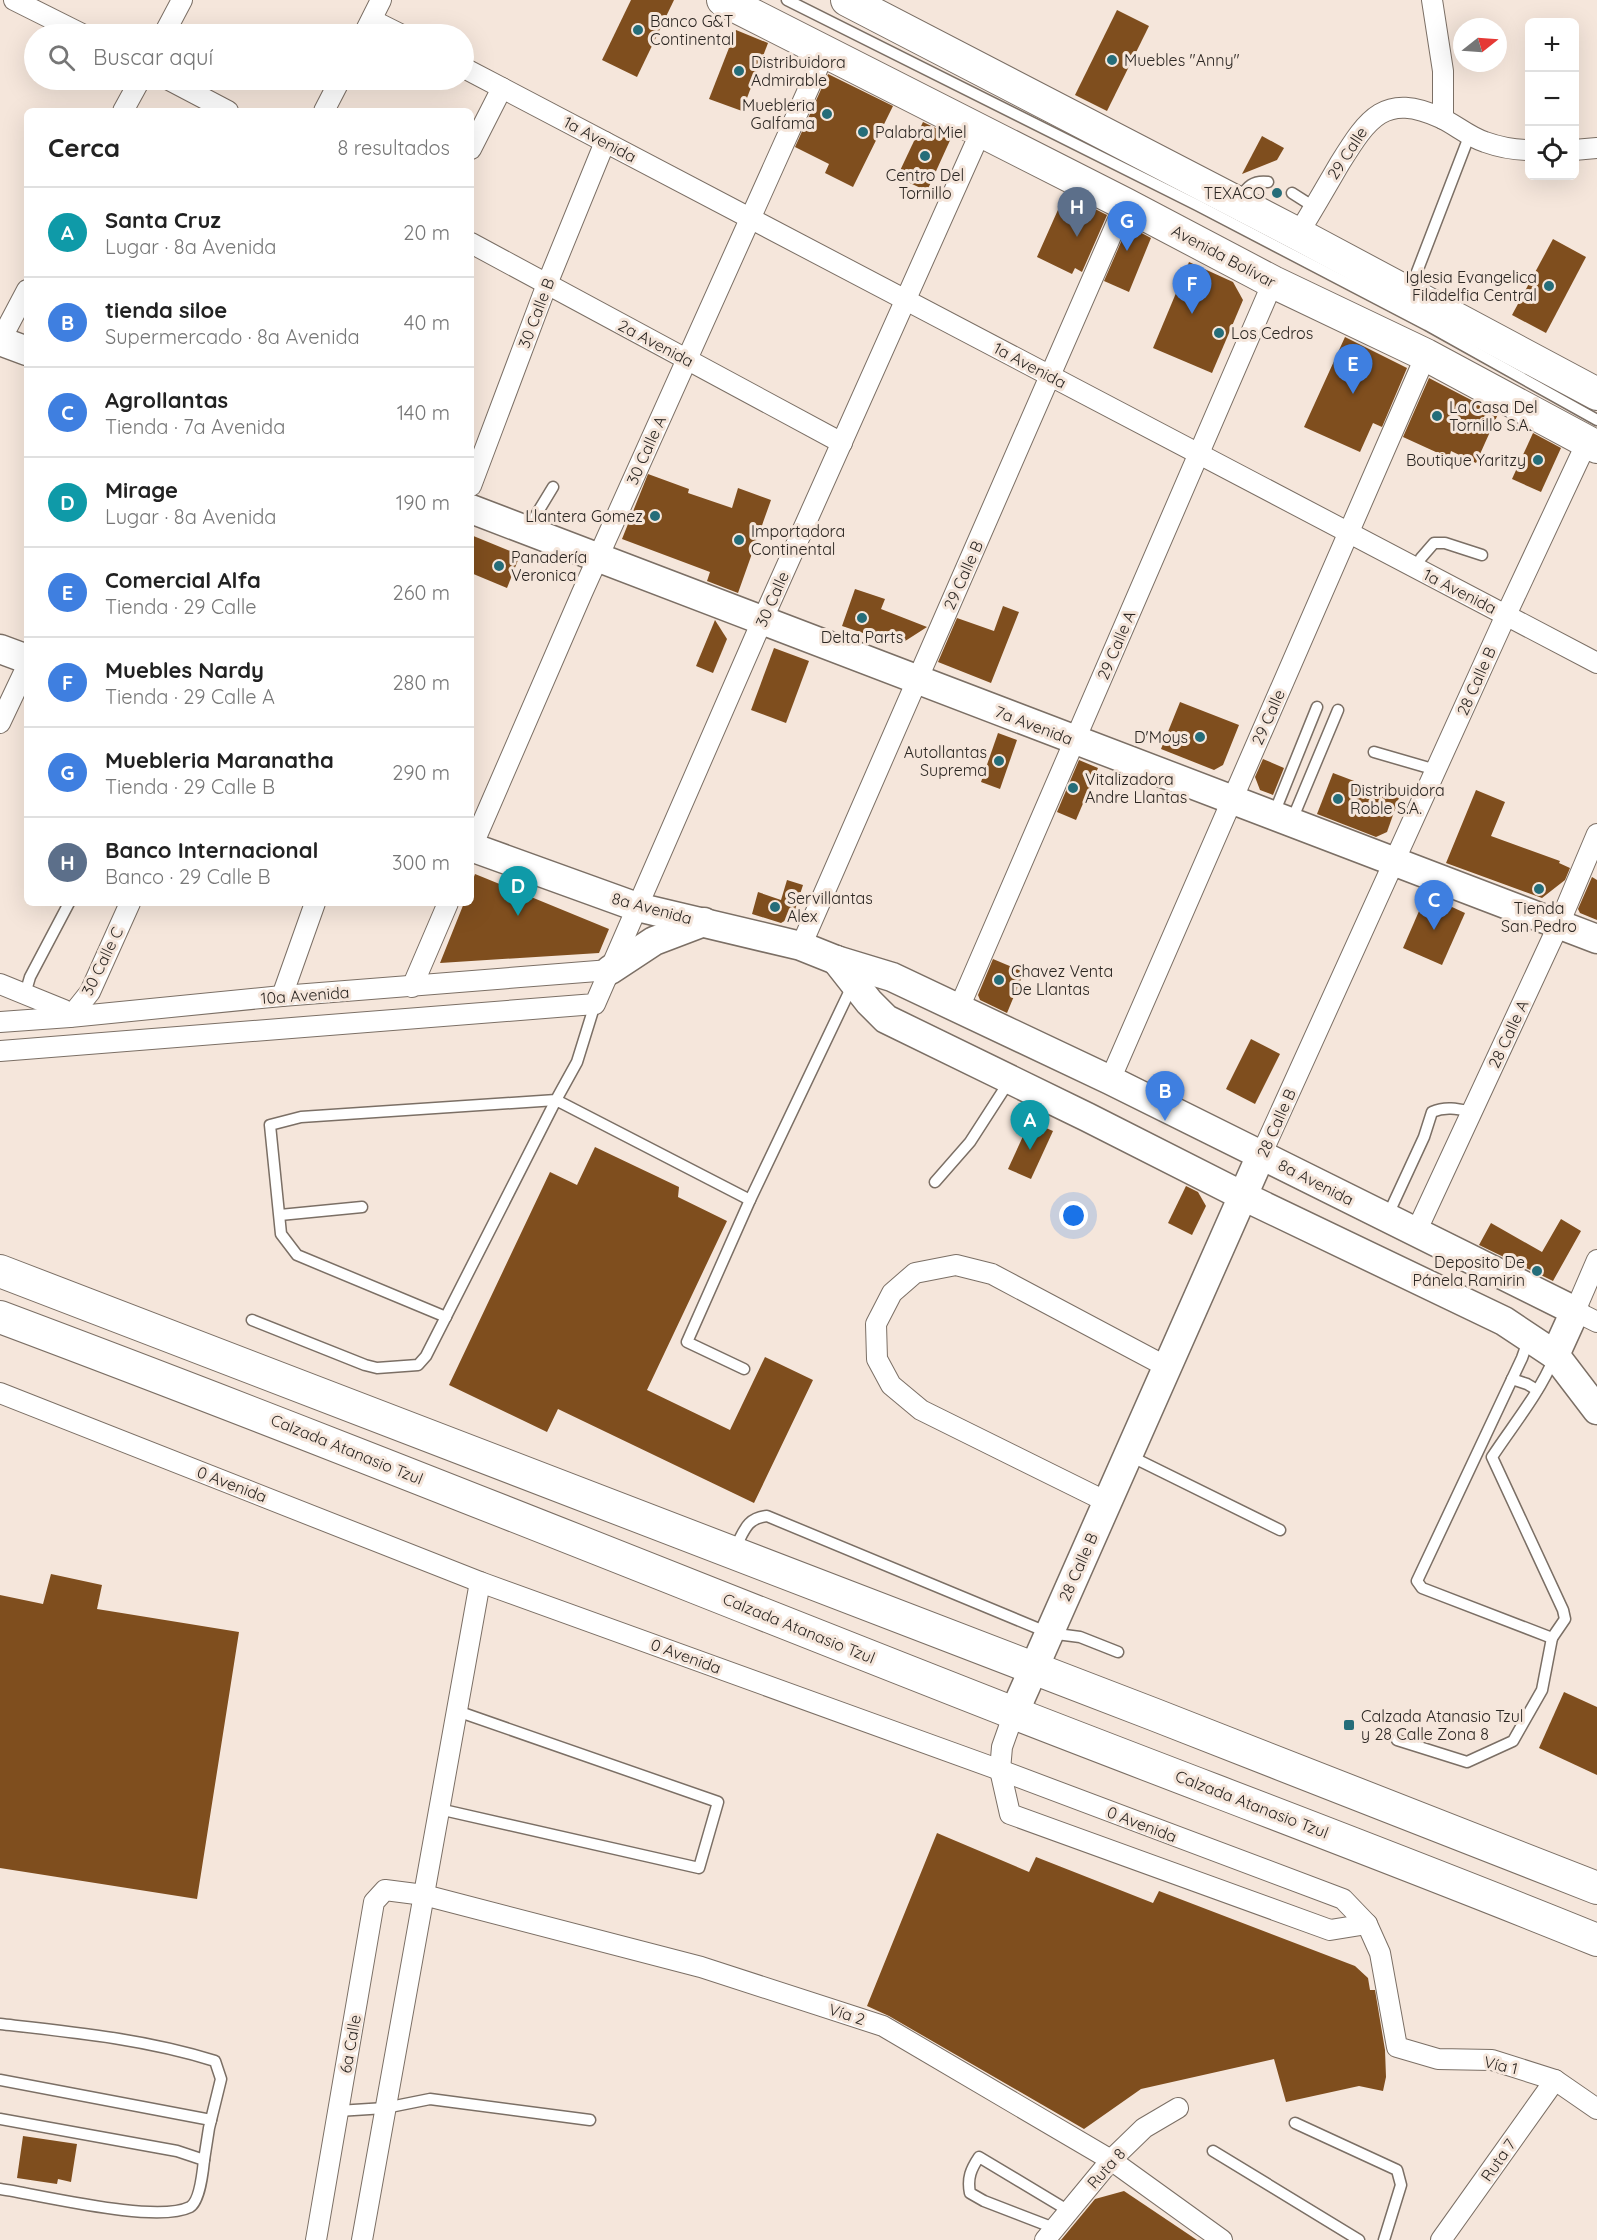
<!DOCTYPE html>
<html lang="es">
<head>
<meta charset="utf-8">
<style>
  :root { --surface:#fff; --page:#f2f2f2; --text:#222; --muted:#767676; --line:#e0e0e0; --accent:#db2777 }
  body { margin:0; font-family:Quicksand,sans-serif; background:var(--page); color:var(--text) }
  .controls { position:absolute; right:18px; top:18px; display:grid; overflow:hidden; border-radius:9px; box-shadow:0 6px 24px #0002 }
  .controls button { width:54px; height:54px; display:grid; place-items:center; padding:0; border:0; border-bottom:2px solid var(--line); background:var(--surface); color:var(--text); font:30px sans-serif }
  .compass { position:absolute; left:1453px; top:18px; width:54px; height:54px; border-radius:50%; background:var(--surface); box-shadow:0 6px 24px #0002; rotate:73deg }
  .you { position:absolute; left:1074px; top:1216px; width:21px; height:21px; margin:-15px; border:4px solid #fff; border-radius:50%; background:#1a73e8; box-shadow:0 0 0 9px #1a73e833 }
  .badge { display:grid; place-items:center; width:39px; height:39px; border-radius:50%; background:var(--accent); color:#fff; font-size:20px; font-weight:700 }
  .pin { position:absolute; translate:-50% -50px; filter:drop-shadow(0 2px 3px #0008) }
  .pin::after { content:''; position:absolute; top:32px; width:21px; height:18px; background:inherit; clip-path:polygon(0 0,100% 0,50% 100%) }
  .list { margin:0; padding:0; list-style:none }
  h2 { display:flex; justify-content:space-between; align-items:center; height:78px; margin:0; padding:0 24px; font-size:26px }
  h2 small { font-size:20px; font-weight:400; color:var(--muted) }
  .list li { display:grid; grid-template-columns:39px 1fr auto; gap:18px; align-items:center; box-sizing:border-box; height:90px; padding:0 24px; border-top:2px solid var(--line) }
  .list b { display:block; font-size:22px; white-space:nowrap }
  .list p { margin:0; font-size:20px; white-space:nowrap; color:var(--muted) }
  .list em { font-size:20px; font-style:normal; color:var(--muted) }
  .icon { flex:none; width:33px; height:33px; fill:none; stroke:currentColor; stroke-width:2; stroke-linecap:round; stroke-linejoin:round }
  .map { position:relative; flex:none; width:1597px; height:2240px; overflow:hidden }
  .search { position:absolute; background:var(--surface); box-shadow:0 6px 24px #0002; left:24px; top:24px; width:450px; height:66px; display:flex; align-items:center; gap:15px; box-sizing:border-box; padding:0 21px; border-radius:33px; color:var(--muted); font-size:22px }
  .panel { position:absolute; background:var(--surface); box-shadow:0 6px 24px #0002; left:24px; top:108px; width:450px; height:798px; border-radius:9px }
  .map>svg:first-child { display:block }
  .building { fill:#7f4e1e }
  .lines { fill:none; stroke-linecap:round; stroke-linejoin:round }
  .lane-casing { stroke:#7b6f65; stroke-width:13 }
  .street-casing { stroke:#7b6f65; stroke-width:22 }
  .secondary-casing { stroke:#7b6f65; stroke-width:31 }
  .primary-casing { stroke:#7b6f65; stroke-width:34 }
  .lane { stroke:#fff; stroke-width:10 }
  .street { stroke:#fff; stroke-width:20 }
  .secondary { stroke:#fff; stroke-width:28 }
  .primary { stroke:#fff; stroke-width:32 }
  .poi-dot { fill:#256d79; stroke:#f5e6db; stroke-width:2 }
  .labels { text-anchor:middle; stroke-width:6; stroke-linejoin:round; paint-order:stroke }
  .poi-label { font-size:16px; fill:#2c2723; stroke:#f5e6db; text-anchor:start }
  .street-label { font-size:16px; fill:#2c2723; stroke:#f5e6db }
</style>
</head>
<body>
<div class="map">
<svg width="1597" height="2240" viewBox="0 0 1597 2240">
  <rect width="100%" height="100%" fill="#f5e6db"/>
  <g class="building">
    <path d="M 631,0 L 674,0 L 637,77 L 602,60 Z"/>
    <path d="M 1117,10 L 1149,26 L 1107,111 L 1075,95 Z"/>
    <path d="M 736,30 L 768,43 L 742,111 L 709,99 Z"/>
    <path d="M 828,74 L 893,106 L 853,187 L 825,173 L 829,164 L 795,147 Z"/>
    <path d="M 923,122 L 952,136 L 927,191 L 897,177 Z"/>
    <path d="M 1262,136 L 1284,148 L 1277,160 L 1242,174 Z"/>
    <path d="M 1065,194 L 1107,215 L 1082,272 L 1075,268 L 1072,274 L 1037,257 Z"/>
    <path d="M 1128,226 L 1151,238 L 1129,292 L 1104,281 Z"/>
    <path d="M 1553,239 L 1586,257 L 1546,333 L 1512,315 Z"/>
    <path d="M 1189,262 L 1233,282 L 1243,300 L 1212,373 L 1153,348 Z"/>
    <path d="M 1345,337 L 1407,368 L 1382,427 L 1373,423 L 1360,452 L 1304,427 Z"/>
    <path d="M 1429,378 L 1498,414 L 1476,463 L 1451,451 L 1449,458 L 1403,437 Z"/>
    <path d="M 1533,433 L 1561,448 L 1541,492 L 1512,479 Z"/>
    <path d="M 648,474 L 689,489 L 688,493 L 732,508 L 738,488 L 771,500 L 738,593 L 707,581 L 710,572 L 622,539 Z"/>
    <path d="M 471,535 L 520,555 L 507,588 L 471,573 Z"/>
    <path d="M 855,589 L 885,599 L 881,609 L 927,627 L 899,645 L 842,626 Z"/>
    <path d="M 1003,606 L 1019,612 L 991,683 L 938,662 L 957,618 L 994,631 Z"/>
    <path d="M 715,620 L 727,639 L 713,673 L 696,666 Z"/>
    <path d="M 774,648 L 809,661 L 786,723 L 751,710 Z"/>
    <path d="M 1180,702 L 1239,725 L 1223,765 L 1214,770 L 1161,749 Z"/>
    <path d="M 998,733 L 1017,740 L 1000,789 L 981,782 Z"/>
    <path d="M 1263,759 L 1284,768 L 1273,795 L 1260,790 L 1255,777 Z"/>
    <path d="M 1079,760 L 1098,768 L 1076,820 L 1057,812 Z"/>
    <path d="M 1333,773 L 1399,798 L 1387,832 L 1376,837 L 1317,814 Z"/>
    <path d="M 1476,790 L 1505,802 L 1491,836 L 1560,861 L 1559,863 L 1570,868 L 1565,880 L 1542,898 L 1446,863 Z"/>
    <path d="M 475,874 L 609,929 L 599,953 L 440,963 L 464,903 L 471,903 L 471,885 Z"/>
    <path d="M 1592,877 L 1597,880 L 1597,920 L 1580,913 L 1578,909 Z"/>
    <path d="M 787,880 L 803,885 L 793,916 L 781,923 L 752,914 L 758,892 L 781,900 Z"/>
    <path d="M 1426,895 L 1465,913 L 1442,965 L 1403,948 Z"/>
    <path d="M 993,959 L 1024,972 L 1007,1013 L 980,1000 L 978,995 Z"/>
    <path d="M 1251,1039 L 1280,1054 L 1255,1104 L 1226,1089 Z"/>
    <path d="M 1030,1121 L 1053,1131 L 1031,1179 L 1008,1169 Z"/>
    <path d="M 595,1147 L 679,1187 L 678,1197 L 727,1221 L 647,1390 L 730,1430 L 765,1357 L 813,1380 L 754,1503 L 558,1409 L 547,1432 L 449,1385 L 550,1172 L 577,1185 Z"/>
    <path d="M 1186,1186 L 1198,1192 L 1206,1206 L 1192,1235 L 1168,1223 Z"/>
    <path d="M 1561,1219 L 1581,1231 L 1553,1281 L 1479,1245 L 1491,1223 L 1542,1252 Z"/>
    <path d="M 51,1574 L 102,1585 L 97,1609 L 239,1632 L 197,1899 L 0,1868 L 0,1595 L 43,1604 Z"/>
    <path d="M 1564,1692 L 1597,1707 L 1597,1775 L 1539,1748 Z"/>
    <path d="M 937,1833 L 1029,1872 L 1036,1857 L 1153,1903 L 1159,1891 L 1355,1966 L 1368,1978 L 1370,1990 L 1375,1990 L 1385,2050 L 1386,2077 L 1383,2091 L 1359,2086 L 1286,2102 L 1274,2059 L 1141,2089 L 1084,2129 L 889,2016 L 867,2006 Z"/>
    <path d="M 23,2136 L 77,2144 L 71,2182 L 58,2179 L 57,2184 L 17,2178 Z"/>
    <path d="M 1124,2191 L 1197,2240 L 1061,2240 L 1095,2199 Z"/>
  </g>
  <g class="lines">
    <g class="lane-casing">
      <g id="lane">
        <path d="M 787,0 L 1197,205 L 1427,325 L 1597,420"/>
        <path d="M 1292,193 L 1314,207"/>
        <path d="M 1238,200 C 1247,188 1251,180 1268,182"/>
        <path d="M 1410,290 L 1470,134"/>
        <path d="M 530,531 L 536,515 L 553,487"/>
        <path d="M 1416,569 L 1421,558 L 1434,543 L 1445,543 L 1482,555"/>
        <path d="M 1374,752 L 1436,770"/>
        <path d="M 1273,816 L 1317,707"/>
        <path d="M 1292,820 L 1338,710"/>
        <path d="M 25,994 L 30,977 L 69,903"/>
        <path d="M 935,1182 L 970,1142 L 1010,1080"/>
        <path d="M 280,1215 L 362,1207"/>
        <path d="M 1387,1217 L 1424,1137 L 1432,1112 C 1446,1106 1458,1109 1472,1112"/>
        <path d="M 446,1317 L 297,1255 L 281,1234 L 270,1125 L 301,1117 L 556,1100 L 577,1062 L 595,1004"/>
        <path d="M 252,1320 L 365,1365 L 377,1368 L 418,1365 L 426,1356 L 556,1100 L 750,1200"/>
        <path d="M 1529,1338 L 1522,1358 L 1417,1581 L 1422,1588 L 1552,1638 L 1565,1619 L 1563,1610 L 1492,1457 C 1513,1425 1539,1394 1554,1358"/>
        <path d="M 744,1369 L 687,1342 L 750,1200 L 853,984"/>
        <path d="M 1512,1379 L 1527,1384 L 1537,1390"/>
        <path d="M 1128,1455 L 1280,1530"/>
        <path d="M 735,1548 C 744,1532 746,1518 767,1516 L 1049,1633 L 1080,1637 L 1118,1652"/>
        <path d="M 1397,1740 L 1467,1762 L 1513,1741 L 1542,1690 L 1552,1638"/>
        <path d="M 439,1809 L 699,1868 L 718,1802 L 457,1711"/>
        <path d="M 0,2024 C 72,2032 145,2039 215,2061 L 221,2079 L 209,2128 L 204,2160"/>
        <path d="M 0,2080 L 211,2120"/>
        <path d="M 338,2111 L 385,2108 L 430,2099 L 590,2120"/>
        <path d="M 0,2119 L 177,2151 L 204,2160 C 203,2170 200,2201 190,2207 C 156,2224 41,2195 0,2189"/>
        <path d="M 1295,2123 L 1397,2170 L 1401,2185 L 1384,2240"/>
        <path d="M 1213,2151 L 1359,2240"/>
        <path d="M 1054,2228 L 984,2201 L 970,2193 C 967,2178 971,2169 979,2157 L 1069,2211"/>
      </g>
    </g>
    <g class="street-casing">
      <g id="street">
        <path d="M 14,0 L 82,34"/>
        <path d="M 1432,0 L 1443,71 L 1443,119"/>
        <path d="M 372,20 L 400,34"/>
        <path d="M 164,34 L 182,0"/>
        <path d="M 364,34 L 381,0"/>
        <path d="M 464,68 L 1597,663"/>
        <path d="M 169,80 L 228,111"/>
        <path d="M 123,111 L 140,80"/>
        <path d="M 324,111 L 340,80"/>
        <path d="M 471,149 L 502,88"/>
        <path d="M 1574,150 L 1597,148"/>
        <path d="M 1298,234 C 1313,210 1326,187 1340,163 C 1368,118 1385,92 1441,118 C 1456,125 1469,137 1485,142 C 1499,147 1515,150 1530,150"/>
        <path d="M 471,243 L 842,443"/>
        <path d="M 0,341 L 27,290"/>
        <path d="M 471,486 L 547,284 L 605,142"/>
        <path d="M 0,723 L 27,666"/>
        <path d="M 471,849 L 582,593 L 825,52"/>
        <path d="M 801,946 L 1125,204"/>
        <path d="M 0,984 L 64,1010 L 70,1017 L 90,992 L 130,903"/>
        <path d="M 412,987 L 448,903"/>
        <path d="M 282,996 L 315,903"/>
        <path d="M 959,1008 L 1273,282"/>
        <path d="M 0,1022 L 70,1017 L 282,996 L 610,970"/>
        <path d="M 0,1051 L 595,1004 L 762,621 L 981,131"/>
        <path d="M 1110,1080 L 1426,355"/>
        <path d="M 1261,1155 L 1506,615 L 1587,442"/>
        <path d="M 1416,1232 L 1559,924 L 1597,834"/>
        <path d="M 1597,1260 L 1575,1311 L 1597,1322"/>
        <path d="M 0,1393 L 480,1582 L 1000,1770 L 1343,1899 L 1367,1924 L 1380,1953 L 1397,2047 L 1438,2059 L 1492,2060 L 1555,2080 L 1597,2109"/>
        <path d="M 1107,1502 L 921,1410 L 891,1385 L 877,1359 L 876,1324 L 892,1293 L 915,1273 L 956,1265 L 992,1274 L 1167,1367"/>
        <path d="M 1014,1713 L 1002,1747 L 1000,1770 L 1010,1814 L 1330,1930 L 1367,1924"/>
        <path d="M 316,2240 L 374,1902 L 385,1890 L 424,1895 L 701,1967 L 883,2026 L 1111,2160 L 1222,2240"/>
        <path d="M 362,2240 L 480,1582"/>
        <path d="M 1045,2240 L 1111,2160 L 1144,2128 L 1178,2108"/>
        <path d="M 1441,2240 L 1555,2080"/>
      </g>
    </g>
    <g class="secondary-casing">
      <g id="secondary">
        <path d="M 0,341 L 27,351"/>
        <path d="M 471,509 L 1597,939"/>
        <path d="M 0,649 L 27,659"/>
        <path d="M 471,847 L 637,907 L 801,946 L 836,960 L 892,977 L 1110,1080 L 1575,1311 L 1555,1355"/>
        <path d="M 836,960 L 869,1002 L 886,1019 L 1087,1117 L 1243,1196 L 1504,1321 L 1555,1355 L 1597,1410"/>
        <path d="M 610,970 L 654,941 L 704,922"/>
        <path d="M 1014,1713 L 1261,1155"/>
      </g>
    </g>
    <g class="primary-casing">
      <g id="primary">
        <path d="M 723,0 L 1125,204 L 1273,282 L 1426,355 L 1597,447"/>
        <path d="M 847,0 L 1298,234 L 1597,394"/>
        <path d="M 0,1271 C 534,1473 1066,1679 1597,1888"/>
        <path d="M 0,1317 C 339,1444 674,1580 1011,1712 C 1206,1788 1403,1861 1597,1940"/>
      </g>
    </g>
    <use href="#lane" class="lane"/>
    <use href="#street" class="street"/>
    <use href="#secondary" class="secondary"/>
    <use href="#primary" class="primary"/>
  </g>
  <g class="poi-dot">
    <circle cx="638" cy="30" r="6"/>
    <circle cx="1112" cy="60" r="6"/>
    <circle cx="739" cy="71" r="6"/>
    <circle cx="827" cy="114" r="6"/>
    <circle cx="863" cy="132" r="6"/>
    <circle cx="925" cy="156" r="6"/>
    <circle cx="1277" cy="193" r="6"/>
    <circle cx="1549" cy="286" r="6"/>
    <circle cx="1219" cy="333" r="6"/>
    <circle cx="1437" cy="416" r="6"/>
    <circle cx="1538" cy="460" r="6"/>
    <circle cx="655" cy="516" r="6"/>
    <circle cx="739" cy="540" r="6"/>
    <circle cx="499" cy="566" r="6"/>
    <circle cx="862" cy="618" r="6"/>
    <circle cx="1200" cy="737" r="6"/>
    <circle cx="999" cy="761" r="6"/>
    <circle cx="1073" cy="788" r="6"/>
    <circle cx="1338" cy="799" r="6"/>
    <circle cx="1539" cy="889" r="6"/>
    <circle cx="775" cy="907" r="6"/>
    <circle cx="999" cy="980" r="6"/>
    <circle cx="1537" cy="1271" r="6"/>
    <rect x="1343" y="1719" width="12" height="12" rx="3"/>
  </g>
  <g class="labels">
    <g class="poi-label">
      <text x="650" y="27">Banco G&amp;T<tspan x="650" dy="18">Continental</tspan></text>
      <text x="1124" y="66">Muebles "Anny"</text>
      <text x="751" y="68">Distribuidora<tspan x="751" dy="18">Admirable</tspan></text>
      <text x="815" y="111" text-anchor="end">Muebleria<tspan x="815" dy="18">Galfama</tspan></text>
      <text x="875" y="138">Palabra Miel</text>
      <text x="925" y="181" text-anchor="middle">Centro Del<tspan x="925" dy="18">Tornillo</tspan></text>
      <text x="1265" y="199" text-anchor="end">TEXACO</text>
      <text x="1537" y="283" text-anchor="end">Iglesia Evangelica<tspan x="1537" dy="18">Filadelfia Central</tspan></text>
      <text x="1231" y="339">Los Cedros</text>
      <text x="1449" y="413">La Casa Del<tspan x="1449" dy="18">Tornillo S.A.</tspan></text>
      <text x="1526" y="466" text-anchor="end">Boutique Yaritzy</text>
      <text x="643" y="522" text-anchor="end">Llantera Gomez</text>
      <text x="751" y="537">Importadora<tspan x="751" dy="18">Continental</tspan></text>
      <text x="511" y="563">Panadería<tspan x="511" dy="18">Veronica</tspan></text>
      <text x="862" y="643" text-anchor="middle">Delta Parts</text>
      <text x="1188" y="743" text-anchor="end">D'Moys</text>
      <text x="987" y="758" text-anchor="end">Autollantas<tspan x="987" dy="18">Suprema</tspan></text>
      <text x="1085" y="785">Vitalizadora<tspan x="1085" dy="18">Andre Llantas</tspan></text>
      <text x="1350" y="796">Distribuidora<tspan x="1350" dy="18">Roble S.A.</tspan></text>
      <text x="787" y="904">Servillantas<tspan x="787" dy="18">Alex</tspan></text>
      <text x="1539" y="914" text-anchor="middle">Tienda<tspan x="1539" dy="18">San Pedro</tspan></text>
      <text x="1011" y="977">Chavez Venta<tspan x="1011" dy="18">De Llantas</tspan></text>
      <text x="1525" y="1268" text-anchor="end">Deposito De<tspan x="1525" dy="18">Pánela Ramirin</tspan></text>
      <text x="1361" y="1722">Calzada Atanasio Tzul<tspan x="1361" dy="18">y 28 Calle Zona 8</tspan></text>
    </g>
    <g class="street-label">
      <text transform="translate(600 139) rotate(28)" y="6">1a Avenida</text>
      <text transform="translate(1347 153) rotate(-57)" y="6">29 Calle</text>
      <text transform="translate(1224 256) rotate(28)" y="6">Avenida Bolívar</text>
      <text transform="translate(536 313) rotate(-69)" y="6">30 Calle B</text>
      <text transform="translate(656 343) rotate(28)" y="6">2a Avenida</text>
      <text transform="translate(1030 365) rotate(28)" y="6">1a Avenida</text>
      <text transform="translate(646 450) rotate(-66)" y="6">30 Calle A</text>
      <text transform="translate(963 575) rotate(-66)" y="6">29 Calle B</text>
      <text transform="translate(1460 591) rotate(27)" y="6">1a Avenida</text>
      <text transform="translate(772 599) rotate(-66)" y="6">30 Calle</text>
      <text transform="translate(1116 645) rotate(-67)" y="6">29 Calle A</text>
      <text transform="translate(1476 681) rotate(-66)" y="6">28 Calle B</text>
      <text transform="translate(1268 717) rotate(-66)" y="6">29 Calle</text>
      <text transform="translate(1034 725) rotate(21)" y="6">7a Avenida</text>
      <text transform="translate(652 908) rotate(15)" y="6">8a Avenida</text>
      <text transform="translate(102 961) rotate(-64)" y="6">30 Calle C</text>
      <text transform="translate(305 995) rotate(-4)" y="6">10a Avenida</text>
      <text transform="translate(1508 1034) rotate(-65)" y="6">28 Calle A</text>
      <text transform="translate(1276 1123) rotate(-66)" y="6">28 Calle B</text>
      <text transform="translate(1316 1182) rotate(27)" y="6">8a Avenida</text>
      <text transform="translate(347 1449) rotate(22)" y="6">Calzada Atanasio Tzul</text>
      <text transform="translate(232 1484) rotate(21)" y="6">0 Avenida</text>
      <text transform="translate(1078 1567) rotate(-66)" y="6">28 Calle B</text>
      <text transform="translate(799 1628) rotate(22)" y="6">Calzada Atanasio Tzul</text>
      <text transform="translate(686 1656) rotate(20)" y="6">0 Avenida</text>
      <text transform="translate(1252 1804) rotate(21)" y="6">Calzada Atanasio Tzul</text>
      <text transform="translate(1142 1824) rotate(21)" y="6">0 Avenida</text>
      <text transform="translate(847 2014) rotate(18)" y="6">Vía 2</text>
      <text transform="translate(350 2044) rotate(-80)" y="6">6a Calle</text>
      <text transform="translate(1501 2065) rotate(13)" y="6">Vía 1</text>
      <text transform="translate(1498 2160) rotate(-55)" y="6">Ruta 7</text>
      <text transform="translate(1106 2168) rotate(-48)" y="6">Ruta 8</text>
    </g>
  </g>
</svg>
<div class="controls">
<button>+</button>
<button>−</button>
<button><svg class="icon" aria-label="locate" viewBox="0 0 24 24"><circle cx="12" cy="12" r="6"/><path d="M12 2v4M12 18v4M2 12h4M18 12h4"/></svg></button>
</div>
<svg class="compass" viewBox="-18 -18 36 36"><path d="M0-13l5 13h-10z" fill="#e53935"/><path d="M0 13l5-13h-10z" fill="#767676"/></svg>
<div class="you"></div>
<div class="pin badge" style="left:1030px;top:1150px;background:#0f9aa8">A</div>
<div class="pin badge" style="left:1165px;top:1121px;background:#3f7fe0">B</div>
<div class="pin badge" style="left:1434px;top:930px;background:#3f7fe0">C</div>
<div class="pin badge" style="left:518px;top:916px;background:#0f9aa8">D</div>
<div class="pin badge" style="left:1353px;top:394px;background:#3f7fe0">E</div>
<div class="pin badge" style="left:1192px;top:314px;background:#3f7fe0">F</div>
<div class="pin badge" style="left:1127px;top:251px;background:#3f7fe0">G</div>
<div class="pin badge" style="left:1077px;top:237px;background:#5c6f8a">H</div>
<div class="search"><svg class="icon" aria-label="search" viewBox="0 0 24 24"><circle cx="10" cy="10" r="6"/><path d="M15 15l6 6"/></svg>Buscar aquí</div>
<section class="panel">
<h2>Cerca<small>8 resultados</small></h2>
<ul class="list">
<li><span class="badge" style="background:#0f9aa8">A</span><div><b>Santa Cruz</b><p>Lugar · 8a Avenida</p></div><em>20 m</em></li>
<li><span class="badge" style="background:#3f7fe0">B</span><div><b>tienda siloe</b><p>Supermercado · 8a Avenida</p></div><em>40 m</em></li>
<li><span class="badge" style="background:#3f7fe0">C</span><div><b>Agrollantas</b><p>Tienda · 7a Avenida</p></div><em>140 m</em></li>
<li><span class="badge" style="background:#0f9aa8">D</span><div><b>Mirage</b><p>Lugar · 8a Avenida</p></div><em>190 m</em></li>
<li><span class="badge" style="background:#3f7fe0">E</span><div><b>Comercial Alfa</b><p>Tienda · 29 Calle</p></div><em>260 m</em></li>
<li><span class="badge" style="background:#3f7fe0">F</span><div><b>Muebles Nardy</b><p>Tienda · 29 Calle A</p></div><em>280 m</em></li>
<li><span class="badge" style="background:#3f7fe0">G</span><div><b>Muebleria Maranatha</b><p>Tienda · 29 Calle B</p></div><em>290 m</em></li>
<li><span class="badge" style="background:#5c6f8a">H</span><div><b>Banco Internacional</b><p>Banco · 29 Calle B</p></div><em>300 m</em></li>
</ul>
</section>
</div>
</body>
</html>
